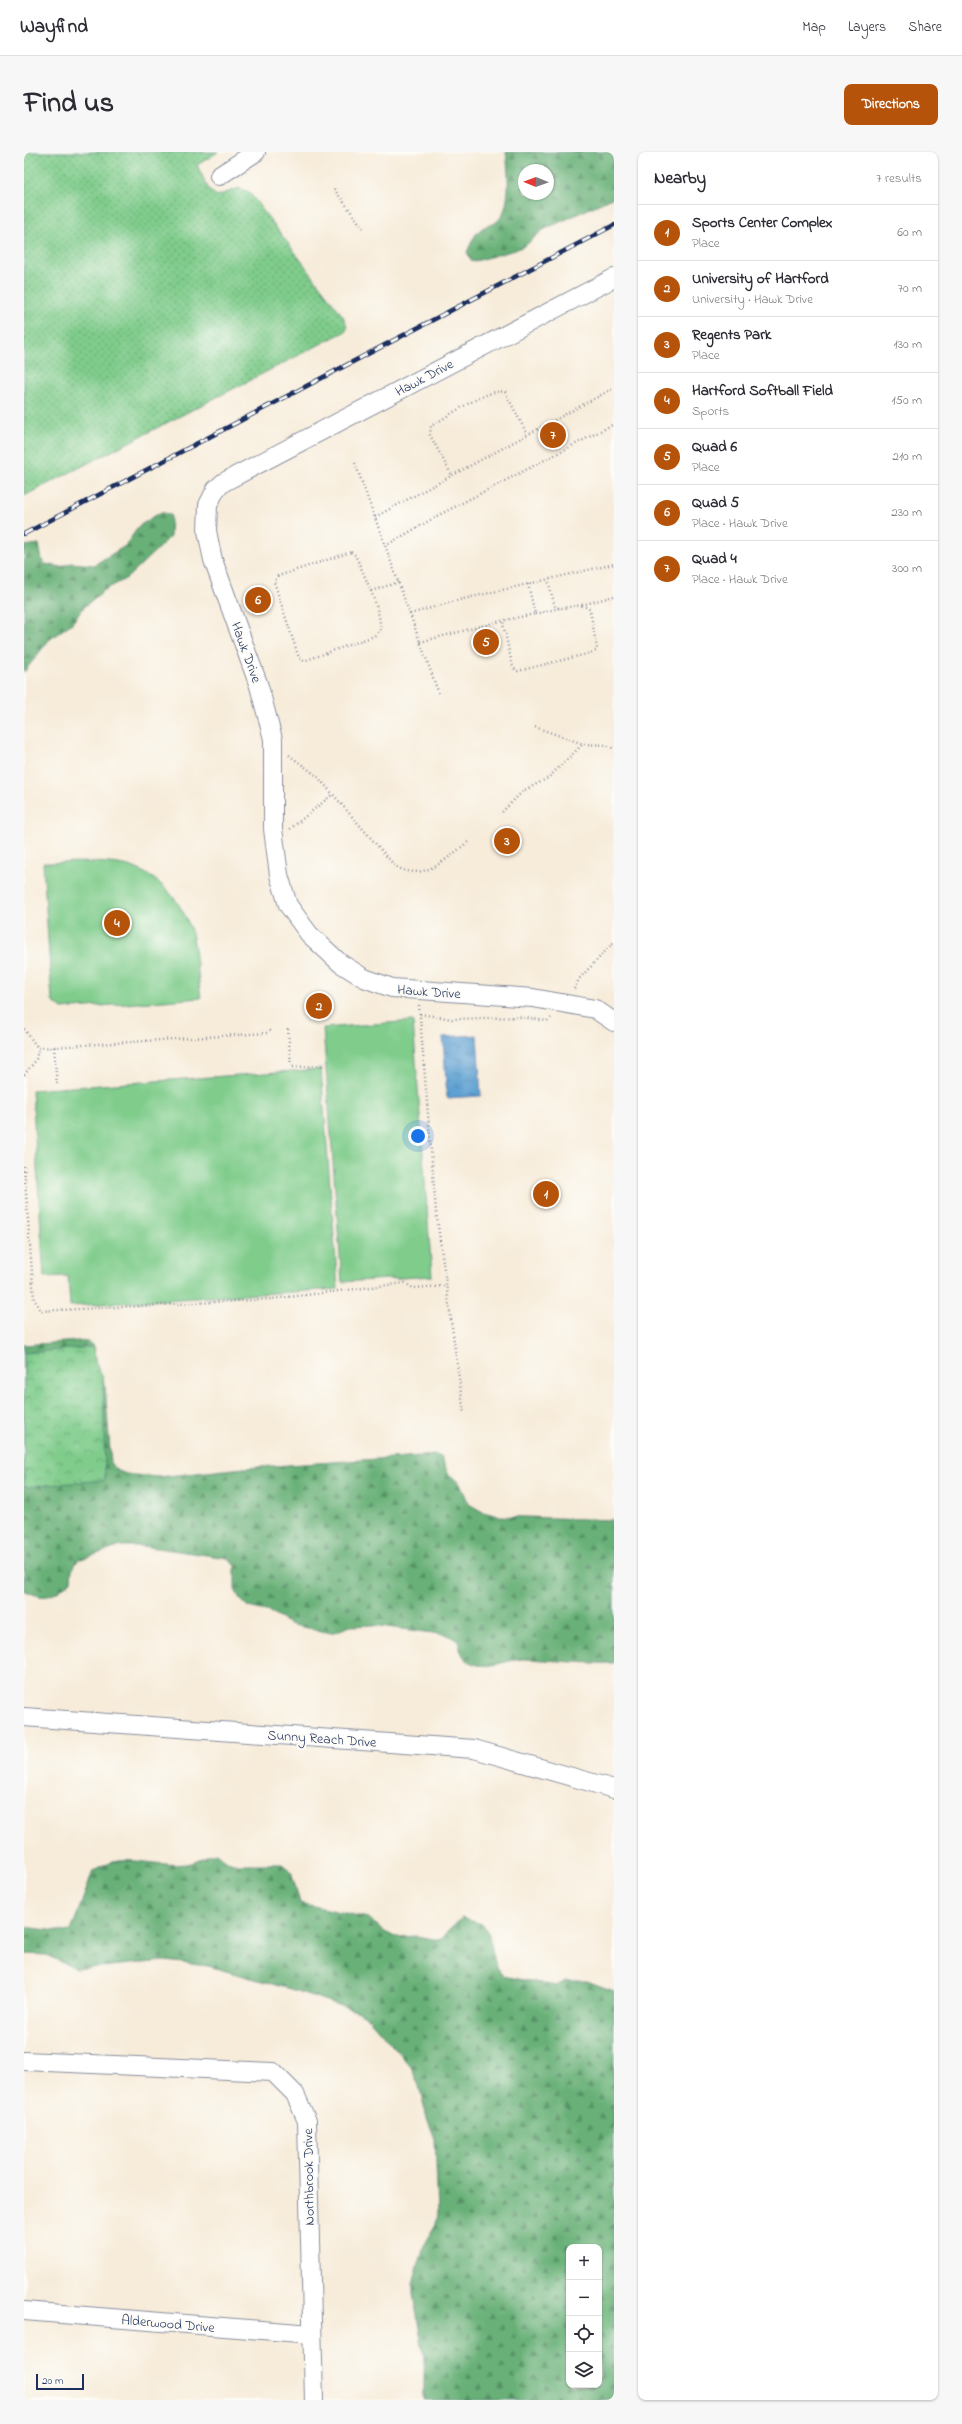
<!DOCTYPE html>
<html lang="en">
<head>
<meta charset="utf-8">
<style>
  :root { --surface:#fff; --page:#f7f7f7; --text:#2b2b33; --muted:#7c7c81; --line:#e1e1e2; --accent:#b45309 }
  body { margin:0; font-family:"Indie Flower",sans-serif; background:var(--page); color:var(--text) }
  .controls { position:absolute; right:12px; bottom:12px; display:grid; overflow:hidden; border-radius:8px; box-shadow:0 1px 3px #0004 }
  .controls button { width:36px; height:36px; display:grid; place-items:center; padding:0; border:0; border-bottom:1px solid var(--line); background:var(--surface); color:var(--text); font:20px sans-serif }
  .compass { position:absolute; left:494px; top:12px; width:36px; height:36px; border-radius:50%; background:var(--surface); box-shadow:0 1px 3px #0004; rotate:271deg }
  .scale { position:absolute; left:12px; bottom:10px; width:48px; box-sizing:border-box; padding-left:4px; border:2px solid #1b2f5e; border-top:0; font-size:11px; line-height:14px; white-space:nowrap; color:#1b2f5e; -webkit-text-stroke:3px #fdfcf7; paint-order:stroke }
  .you { position:absolute; left:394px; top:984px; width:14px; height:14px; margin:-10px; border:3px solid #fff; border-radius:50%; background:#1a73e8; box-shadow:0 0 0 6px #1a73e833 }
  .badge { display:grid; place-items:center; width:26px; height:26px; border-radius:50%; background:var(--accent); color:#fff; font-size:13px; font-weight:700 }
  .pin { position:absolute; translate:-50% -50%; border:2px solid #fff; box-shadow:0 1px 4px #0006 }
  .list { margin:0; padding:0; list-style:none }
  h2 { display:flex; justify-content:space-between; align-items:center; height:52px; margin:0; padding:0 16px; font-size:17px }
  h2 small { font-size:13px; font-weight:400; color:var(--muted) }
  .list li { display:grid; grid-template-columns:26px 1fr auto; gap:12px; align-items:center; box-sizing:border-box; height:56px; padding:0 16px; border-top:1px solid var(--line) }
  .list b { display:block; font-size:15px; white-space:nowrap }
  .list p { margin:0; font-size:13px; white-space:nowrap; color:var(--muted) }
  .list em { font-size:13px; font-style:normal; color:var(--muted) }
  .icon { flex:none; width:22px; height:22px; fill:none; stroke:currentColor; stroke-width:2; stroke-linecap:round; stroke-linejoin:round }
  .map { position:relative; flex:none; width:590px; height:2248px; overflow:hidden; border-radius:8px }
  header { display:flex; align-items:center; gap:24px; box-sizing:border-box; height:56px; padding:0 20px; background:var(--surface); border-bottom:1px solid var(--line) }
  header strong { font-size:19px }
  nav { display:flex; gap:22px; margin-inline-start:auto; font-size:14px }
  .intro { display:flex; align-items:center; justify-content:space-between; box-sizing:border-box; height:96px; padding:0 24px }
  h1 { margin:0; font-size:28px }
  .button { padding:10px 18px; border-radius:8px; background:var(--accent); color:#fff; font-size:14px; font-weight:700 }
  main { display:flex; gap:24px; padding:0 24px }
  aside { flex:1; background:var(--surface); border-radius:8px; box-shadow:0 1px 3px #0004 }
  .map>svg:first-child { display:block }
  .grass { fill:url(#grass-dots); stroke:#4d7e74 }
  .forest { fill:url(#forest-firs); stroke:#41706a; fill-rule:evenodd }
  .park { fill:url(#park-crowns); stroke:#4d7e74 }
  .pitch { fill:#7fcc8b; stroke:#4d7e74 }
  .water { fill:url(#water-ripples); stroke:#3c6898 }
  .lines { fill:none; stroke-linecap:round; stroke-linejoin:round }
  .minor-casing { stroke:#898e9c; stroke-width:20 }
  .path { stroke:#898e9c; stroke-width:2.5; stroke-dasharray:1 3; stroke-linecap:butt }
  .minor { stroke:#fff; stroke-width:18 }
  .rail-casing { stroke:#1b2f5e; stroke-width:4.5 }
  .rail { stroke:#fdfcf7; stroke-width:3; stroke-dasharray:9; stroke-linecap:butt }
  .labels { text-anchor:middle; stroke-width:4; stroke-linejoin:round; paint-order:stroke }
  .street-label { font-size:14px; fill:#1b2f5e; stroke:#fdfcf7 }
</style>
</head>
<body>
<header>
<strong>Wayfind</strong>
<nav><a>Map</a><a>Layers</a><a>Share</a></nav>
</header>
<div class="intro"><h1>Find us</h1><a class="button">Directions</a></div>
<main>
<div class="map">
<svg width="590" height="2248" viewBox="0 0 590 2248">
  <defs>
    <pattern id="grass-dots" width="8" height="8" patternUnits="userSpaceOnUse"><rect width="8" height="8" fill="#7fcc8b"/><path d="M2 2h.1M6 6h.1" fill="none" stroke="#67a675" stroke-width="1.8" stroke-linecap="round"/></pattern>
    <pattern id="forest-firs" width="22" height="20" patternUnits="userSpaceOnUse"><rect width="22" height="20" fill="#67b077"/><path d="M5 1l3.5 6h-7zM16 11l3.5 6h-7z" fill="#549065"/></pattern>
    <pattern id="park-crowns" width="20" height="18" patternUnits="userSpaceOnUse"><rect width="20" height="18" fill="#7fcc8b"/><path d="M2 6a3 3 0 1 1 6 0M12 15a3 3 0 1 1 6 0" fill="none" stroke="#67a675"/></pattern>
    <pattern id="water-ripples" width="26" height="14" patternUnits="userSpaceOnUse"><rect width="26" height="14" fill="#5ea0d2"/><path d="M2 4q2-2 4 0t4 0M15 11q2-2 4 0t4 0" fill="none" stroke="#4d83ae"/></pattern>
  </defs>
  <rect width="100%" height="100%" fill="#fdfcf7"/>
  <filter id="ink" filterUnits="userSpaceOnUse"><feTurbulence type="fractalNoise" baseFrequency=".025" numOctaves="2"/><feDisplacementMap in="SourceGraphic" scale="8" xChannelSelector="R" yChannelSelector="G"/><feConvolveMatrix kernelMatrix="1 2 1 2 8 2 1 2 1" color-interpolation-filters="sRGB"/></filter>
  <filter id="wash" filterUnits="userSpaceOnUse"><feTurbulence type="fractalNoise" baseFrequency=".012" numOctaves="4" result="noise"/><feDisplacementMap in="SourceGraphic" scale="16" xChannelSelector="R" yChannelSelector="G"/><feGaussianBlur stdDeviation="0.9" result="paint"/><feColorMatrix in="noise" values="0 0 0 0 0 0 0 0 0 0 0 0 0 0 0 0 0 1.4 0 .05"/><feComposite in="paint" operator="in"/></filter>
  <g filter="url(#wash)">
    <rect width="100%" height="100%" fill="#f7ecda"/>
    <path class="grass" d="M 0,0 L 194,0 L 173,13 L 185,38 L 193,44 L 215,36 L 225,40 L 319,164 L 323,174 L 322,179 L 0,344 Z"/>
    <g class="forest">
      <path d="M 482,0 L 589,0 L 590,45 L 519,78 L 502,93 L 491,98 L 448,110 L 443,100 C 448,90 450,81 460,75 C 463,73 468,73 471,71 C 489,59 484,18 482,0 ZM 500,18 L 524,18 L 524,42 L 500,42 Z"/>
      <path d="M 137,360 L 147,363 L 146,385 L 103,426 L 79,439 L 61,454 L 48,471 L 25,488 L 0,520 L 0,394 L 15,392 L 18,408 L 21,412 L 37,415 L 48,411 L 70,413 L 101,394 L 115,374 Z"/>
      <path d="M 53,1189 L 64,1190 L 69,1194 L 71,1209 L 81,1234 L 87,1311 L 92,1318 L 102,1322 L 134,1325 L 220,1316 L 412,1303 L 417,1305 L 424,1321 L 436,1332 L 445,1352 L 459,1360 L 475,1364 L 590,1368 L 590,1511 C 560,1512 530,1508 500,1507 C 485,1507 470,1516 454,1513 C 441,1511 436,1501 434,1489 L 424,1483 L 349,1473 L 327,1474 L 307,1481 L 265,1472 L 246,1460 L 224,1455 L 216,1447 L 211,1438 L 211,1414 L 204,1406 L 118,1394 L 97,1394 L 54,1408 L 48,1418 L 47,1429 C 30,1444 23,1450 0,1438 L 0,1193 Z"/>
      <path d="M 193,1701 L 203,1709 L 214,1712 L 258,1712 L 267,1719 L 276,1751 L 344,1766 L 361,1780 L 371,1785 L 393,1784 L 415,1788 L 438,1766 L 458,1772 L 465,1782 L 472,1815 L 479,1824 L 532,1834 L 542,1829 L 563,1829 L 590,1839 L 590,2248 L 400,2248 L 400,2205 L 389,2141 L 389,2131 L 401,2090 L 412,2072 L 414,2061 L 411,1987 L 403,1966 L 395,1934 L 387,1915 L 344,1866 L 335,1860 L 273,1839 L 184,1814 L 141,1809 L 52,1817 L 22,1803 L 0,1802 L 0,1775 L 42,1780 L 47,1779 L 69,1719 C 76,1716 82,1712 89,1710 C 109,1705 140,1715 162,1712 C 175,1711 180,1702 193,1701 ZM 545,2095 L 575,2095 L 575,2233 L 545,2233 Z"/>
    </g>
    <path class="park" d="M 69,1195 L 71,1209 L 79,1225 L 81,1328 L 0,1335 L 0,1201 Z"/>
    <g class="pitch">
      <path d="M 19,711 C 44,711 92,707 113,717 C 142,730 162,756 169,786 C 173,805 174,826 177,846 L 38,857 L 28,849 Z"/>
      <path d="M 389,869 L 408,1124 L 318,1130 L 299,876 Z"/>
      <path d="M 297,917 L 314,1137 L 46,1154 L 44,1124 L 20,1125 L 8,938 Z"/>
    </g>
    <path class="water" d="M 453,883 L 457,944 L 423,946 L 419,885 Z"/>
  </g>
  <g filter="url(#ink)">
    <g class="lines">
      <g class="minor-casing">
        <g id="minor">
          <path d="M 195,24 L 232,0"/>
          <path d="M 590,126 L 200,330 L 192,337 L 184,353 L 183,379 L 189,408 L 235,534 L 249,587 L 249,677 L 255,723 L 264,753 L 285,782 L 316,811 L 340,826 L 368,836 L 509,846 L 571,857 L 590,870"/>
          <path d="M 0,1565 L 450,1597 L 590,1637"/>
          <path d="M 0,1909 L 249,1920 L 271,1942 L 283,1969 L 290,2248"/>
          <path d="M 0,2159 L 288,2182"/>
        </g>
      </g>
      <g class="path">
        <path d="M 310,37 L 339,76"/>
        <path d="M 331,311 L 415,542"/>
        <path d="M 427,322 L 406,283 L 407,274 C 423,265 465,235 481,240 L 503,282"/>
        <path d="M 351,365 L 590,236"/>
        <path d="M 361,394 L 415,363 L 590,272"/>
        <path d="M 327,400 L 331,403 C 339,420 359,462 356,479 L 350,484 L 280,509 L 275,506 L 250,430 L 254,424 Z"/>
        <path d="M 504,432 L 511,462 L 481,468 L 479,472 L 488,512 L 491,518 L 494,519 L 563,502 L 572,499 L 573,497 L 566,458 C 556,448 543,459 531,455 L 524,428"/>
        <path d="M 347,439 L 375,430"/>
        <path d="M 558,453 L 590,444"/>
        <path d="M 386,462 L 435,448 L 590,412"/>
        <path d="M 511,462 L 536,456"/>
        <path d="M 396,490 L 481,468"/>
        <path d="M 511,575 L 559,592 L 582,593 L 590,597"/>
        <path d="M 265,603 L 293,624 L 371,714 C 400,731 422,707 445,689"/>
        <path d="M 478,660 L 499,639 L 524,626 L 559,592"/>
        <path d="M 266,677 L 309,642"/>
        <path d="M 550,837 L 555,827 L 590,790"/>
        <path d="M 395,853 L 412,1059 L 440,1262"/>
        <path d="M 396,862 L 428,867 L 497,865 L 523,869 L 527,866"/>
        <path d="M 0,877 L 14,896 L 243,881 L 248,877"/>
        <path d="M 264,877 L 267,915 L 300,914"/>
        <path d="M 30,895 L 33,934"/>
        <path d="M 0,923 L 12,908 L 14,896"/>
        <path d="M 0,1014 L 10,1147 L 17,1159 L 248,1147 L 381,1131 L 389,1136 L 421,1134"/>
      </g>
      <use href="#minor" class="minor"/>
      <g class="rail-casing">
        <path id="rail" d="M 0,382 L 590,73"/>
      </g>
      <use href="#rail" class="rail"/>
    </g>
  </g>
  <g class="labels">
    <g class="street-label">
      <text transform="translate(400 225) rotate(-28)" y="5">Hawk Drive</text>
      <text transform="translate(223 500) rotate(70)" y="5">Hawk Drive</text>
      <text transform="translate(405 839) rotate(4)" y="5">Hawk Drive</text>
      <text transform="translate(298 1586) rotate(4)" y="5">Sunny Reach Drive</text>
      <text transform="translate(284 2025) rotate(-91)" y="5">Northbrook Drive</text>
      <text transform="translate(144 2171) rotate(5)" y="5">Alderwood Drive</text>
    </g>
  </g>
</svg>
<div class="controls">
<button>+</button>
<button>−</button>
<button><svg class="icon" aria-label="locate" viewBox="0 0 24 24"><circle cx="12" cy="12" r="6"/><path d="M12 2v4M12 18v4M2 12h4M18 12h4"/></svg></button>
<button><svg class="icon" aria-label="layers" viewBox="0 0 24 24"><path d="M12 4l9 5-9 5-9-5zM3 14l9 5 9-5"/></svg></button>
</div>
<svg class="compass" viewBox="-18 -18 36 36"><path d="M0-13l5 13h-10z" fill="#e53935"/><path d="M0 13l5-13h-10z" fill="#7c7c81"/></svg>
<div class="scale">20 m</div>
<div class="you"></div>
<div class="pin badge" style="left:522px;top:1042px">1</div>
<div class="pin badge" style="left:295px;top:854px">2</div>
<div class="pin badge" style="left:483px;top:689px">3</div>
<div class="pin badge" style="left:93px;top:771px">4</div>
<div class="pin badge" style="left:462px;top:490px">5</div>
<div class="pin badge" style="left:234px;top:448px">6</div>
<div class="pin badge" style="left:529px;top:283px">7</div>
</div>
<aside>
<h2>Nearby<small>7 results</small></h2>
<ul class="list">
<li><span class="badge">1</span><div><b>Sports Center Complex</b><p>Place</p></div><em>60 m</em></li>
<li><span class="badge">2</span><div><b>University of Hartford</b><p>University · Hawk Drive</p></div><em>70 m</em></li>
<li><span class="badge">3</span><div><b>Regents Park</b><p>Place</p></div><em>130 m</em></li>
<li><span class="badge">4</span><div><b>Hartford Softball Field</b><p>Sports</p></div><em>150 m</em></li>
<li><span class="badge">5</span><div><b>Quad 6</b><p>Place</p></div><em>210 m</em></li>
<li><span class="badge">6</span><div><b>Quad 5</b><p>Place · Hawk Drive</p></div><em>230 m</em></li>
<li><span class="badge">7</span><div><b>Quad 4</b><p>Place · Hawk Drive</p></div><em>300 m</em></li>
</ul>
</aside>
</main>
</body>
</html>
